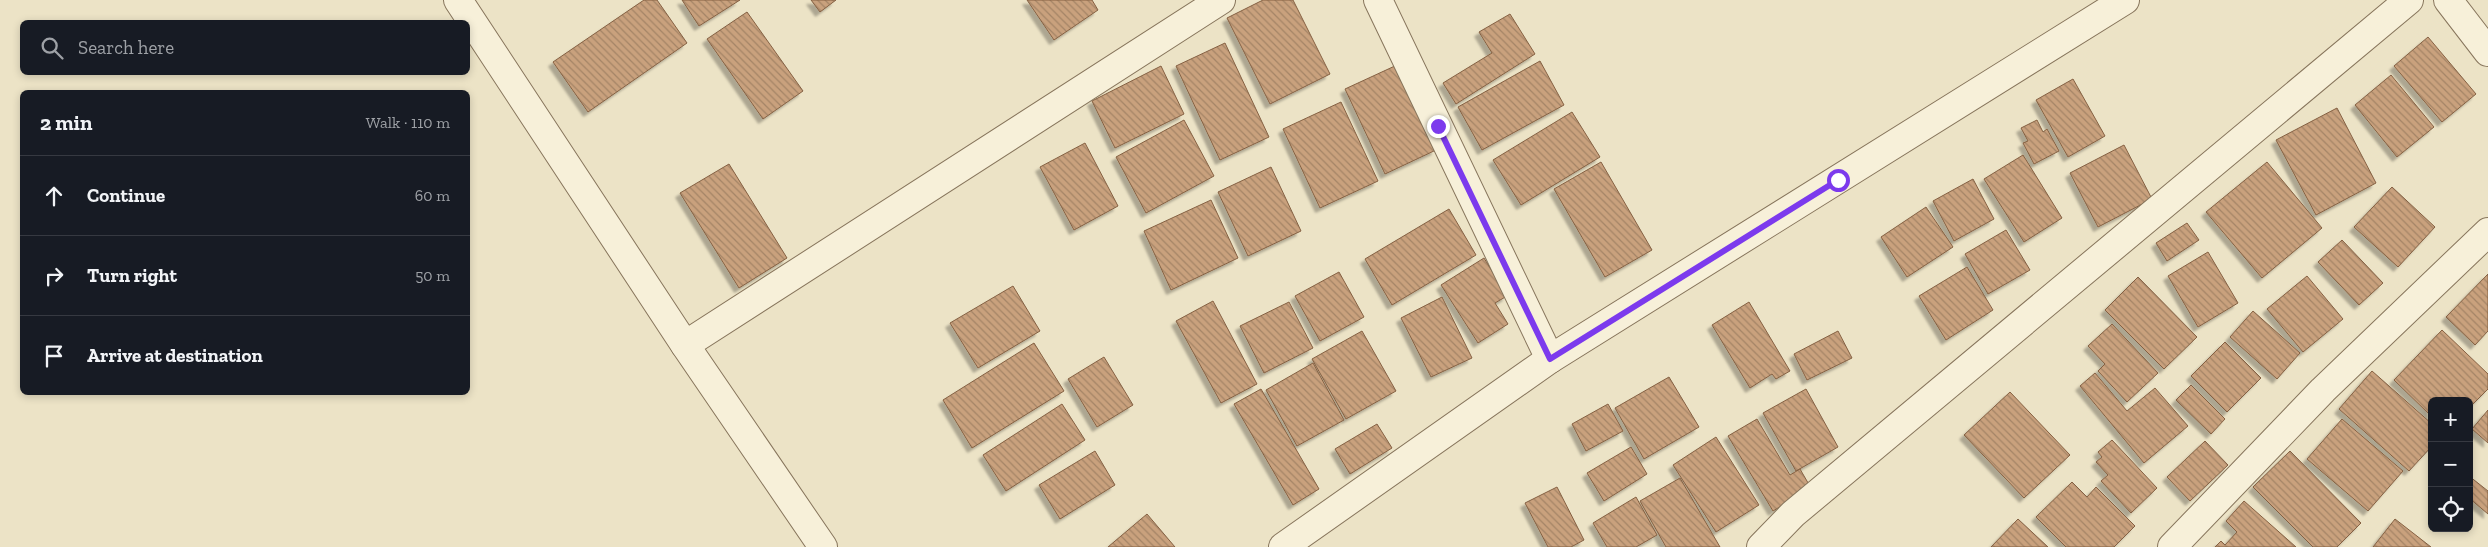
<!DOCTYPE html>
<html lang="en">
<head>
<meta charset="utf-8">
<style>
  :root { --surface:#171b24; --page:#242831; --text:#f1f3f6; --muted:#9ea1a6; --line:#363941 }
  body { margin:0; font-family:"Zilla Slab",serif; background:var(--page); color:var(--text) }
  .controls { position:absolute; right:15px; bottom:15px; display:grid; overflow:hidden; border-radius:8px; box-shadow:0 2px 8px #0003 }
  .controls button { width:45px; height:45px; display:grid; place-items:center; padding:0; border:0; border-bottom:1px solid var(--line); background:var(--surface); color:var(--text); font:25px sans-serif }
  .stop { position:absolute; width:15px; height:15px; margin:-11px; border:4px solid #7c3aed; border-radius:50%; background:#fff }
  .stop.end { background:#7c3aed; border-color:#fff; box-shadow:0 1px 5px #0008 }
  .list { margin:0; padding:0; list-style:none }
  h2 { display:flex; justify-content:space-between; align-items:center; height:65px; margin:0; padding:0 20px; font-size:21px }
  h2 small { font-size:16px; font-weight:400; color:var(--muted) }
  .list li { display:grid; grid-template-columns:32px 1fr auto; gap:15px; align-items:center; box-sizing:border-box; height:80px; padding:0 20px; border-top:1px solid var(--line) }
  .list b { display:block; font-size:19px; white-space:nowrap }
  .list em { font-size:16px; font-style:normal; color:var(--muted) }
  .icon { flex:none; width:28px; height:28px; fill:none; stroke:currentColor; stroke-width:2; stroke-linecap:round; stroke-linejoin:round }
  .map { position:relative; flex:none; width:2488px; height:547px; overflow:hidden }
  .search { position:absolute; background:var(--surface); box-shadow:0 2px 8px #0003; left:20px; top:20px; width:450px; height:55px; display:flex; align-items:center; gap:12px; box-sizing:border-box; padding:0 18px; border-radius:8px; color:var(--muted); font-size:19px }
  .panel { position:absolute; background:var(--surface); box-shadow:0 2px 8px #0003; left:20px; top:90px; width:450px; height:305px; border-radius:8px }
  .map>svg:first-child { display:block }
  .building { fill:url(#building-back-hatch); stroke:#856143; filter:url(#shadow) }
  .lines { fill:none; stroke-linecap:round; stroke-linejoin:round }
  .minor-casing { stroke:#87755c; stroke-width:30 }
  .tertiary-casing { stroke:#87755c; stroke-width:30 }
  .minor { stroke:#f7f0d9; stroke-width:28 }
  .tertiary { stroke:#f7f0d9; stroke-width:28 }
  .route { stroke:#7c3aed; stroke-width:6 }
</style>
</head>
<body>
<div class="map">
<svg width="2488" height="547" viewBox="0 0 2488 547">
  <defs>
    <pattern id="building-back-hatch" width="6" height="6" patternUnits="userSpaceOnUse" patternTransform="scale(1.25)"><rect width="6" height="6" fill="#c9a17d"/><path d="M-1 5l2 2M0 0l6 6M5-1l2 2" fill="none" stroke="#a48466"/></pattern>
    <filter id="shadow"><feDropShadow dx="-4.5" dy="4.5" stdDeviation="1" flood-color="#0004"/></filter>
  </defs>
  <rect width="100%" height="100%" fill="#ece3c6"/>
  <g class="building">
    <path d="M 644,0 L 657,0 L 687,43 L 588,112 L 553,62 Z"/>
    <path d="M 682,0 L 740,0 L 699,26 Z"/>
    <path d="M 811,0 L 836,0 L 820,12 Z"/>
    <path d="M 1027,0 L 1092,0 L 1098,10 L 1054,40 Z"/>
    <path d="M 1263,0 L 1293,0 L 1330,74 L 1270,104 L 1227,18 Z"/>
    <path d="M 747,12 L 803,91 L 763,119 L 707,39 Z"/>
    <path d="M 1510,14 L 1535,54 L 1456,104 L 1443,83 L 1492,53 L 1479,32 Z"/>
    <path d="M 2428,37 L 2476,94 L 2442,122 L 2394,66 Z"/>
    <path d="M 1225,43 L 1269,137 L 1220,160 L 1176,66 Z"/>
    <path d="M 1540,61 L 1564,105 L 1482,150 L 1458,107 Z"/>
    <path d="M 1397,65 L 1436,150 L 1385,174 L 1345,89 Z"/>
    <path d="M 1161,66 L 1184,114 L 1115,148 L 1092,101 Z"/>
    <path d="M 2391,75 L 2434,127 L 2397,157 L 2355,105 Z"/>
    <path d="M 2073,79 L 2105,136 L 2068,157 L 2036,100 Z"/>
    <path d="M 1341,102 L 1378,181 L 1320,208 L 1283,129 Z"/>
    <path d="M 2337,108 L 2376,183 L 2316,215 L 2276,140 Z"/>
    <path d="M 1572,112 L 1600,157 L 1521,205 L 1493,160 Z"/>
    <path d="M 1184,120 L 1214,176 L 1146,213 L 1116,157 Z"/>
    <path d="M 2037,120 L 2043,132 L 2047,129 L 2059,151 L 2034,164 L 2023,143 L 2028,141 L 2021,128 Z"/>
    <path d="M 1085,143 L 1118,206 L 1074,230 L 1040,167 Z"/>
    <path d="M 2124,145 L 2152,199 L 2098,227 L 2070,173 Z"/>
    <path d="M 2023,155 L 2062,218 L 2024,242 L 1984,179 Z"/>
    <path d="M 1601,162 L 1652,250 L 1605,277 L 1554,189 Z"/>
    <path d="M 2267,162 L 2322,228 L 2262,278 L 2206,212 Z"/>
    <path d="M 729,164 L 787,258 L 739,288 L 680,193 Z"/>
    <path d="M 1271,167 L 1301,231 L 1248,256 L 1218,192 Z"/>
    <path d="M 1973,179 L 1994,219 L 1954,241 L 1933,201 Z"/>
    <path d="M 2392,187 L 2435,227 L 2398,267 L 2354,227 Z"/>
    <path d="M 1211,200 L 1238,258 L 1171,290 L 1144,231 Z"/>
    <path d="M 1926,207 L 1953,247 L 1907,277 L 1881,237 Z"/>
    <path d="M 1449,209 L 1476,255 L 1392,305 L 1365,259 Z"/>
    <path d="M 2187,223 L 2199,240 L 2167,261 L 2156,243 Z"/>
    <path d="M 2006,230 L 2030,270 L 1988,294 L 1965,254 Z"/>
    <path d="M 2342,240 L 2383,283 L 2359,305 L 2318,262 Z"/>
    <path d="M 2208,252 L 2238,303 L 2198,327 L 2168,276 Z"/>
    <path d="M 1484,258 L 1507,296 L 1495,303 L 1508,324 L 1478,343 L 1441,285 Z"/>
    <path d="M 1967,267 L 1993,310 L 1946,340 L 1919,296 Z"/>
    <path d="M 1339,272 L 1364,317 L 1320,341 L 1295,296 Z"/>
    <path d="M 2488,274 L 2488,331 L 2475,345 L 2446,317 Z"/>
    <path d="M 2307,276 L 2343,319 L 2303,352 L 2267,309 Z"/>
    <path d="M 2138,277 L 2197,337 L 2164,369 L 2105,310 Z"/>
    <path d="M 1013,286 L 1040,331 L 978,368 L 950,323 Z"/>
    <path d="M 1442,297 L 1472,358 L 1431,377 L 1401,318 Z"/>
    <path d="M 1213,301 L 1257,384 L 1221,403 L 1176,321 Z"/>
    <path d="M 1289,302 L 1313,348 L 1264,373 L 1240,326 Z"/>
    <path d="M 1749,302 L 1790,371 L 1776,379 L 1772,374 L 1750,388 L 1712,325 Z"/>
    <path d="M 2253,311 L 2300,353 L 2277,379 L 2230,337 Z"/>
    <path d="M 2112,324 L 2158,373 L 2127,402 L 2098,371 L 2105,364 L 2088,346 Z"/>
    <path d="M 2442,330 L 2488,374 L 2488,389 L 2469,408 L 2469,401 L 2432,401 L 2432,417 L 2394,380 Z"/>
    <path d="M 1362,331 L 1396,391 L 1346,419 L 1312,359 Z"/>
    <path d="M 1838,331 L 1852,358 L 1807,380 L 1794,354 Z"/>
    <path d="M 2225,342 L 2261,378 L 2227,412 L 2191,376 Z"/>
    <path d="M 1034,343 L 1064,391 L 972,448 L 943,400 Z"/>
    <path d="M 1104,357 L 1133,405 L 1097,427 L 1068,379 Z"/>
    <path d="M 1313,363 L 1344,420 L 1297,446 L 1266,390 Z"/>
    <path d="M 2372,371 L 2432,424 L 2432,446 L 2409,471 L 2339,409 Z"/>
    <path d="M 2095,373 L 2127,411 L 2155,388 L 2188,426 L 2144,463 L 2080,386 Z"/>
    <path d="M 1669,377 L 1699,427 L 1644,459 L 1615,408 Z"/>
    <path d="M 2191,385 L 2225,419 L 2211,434 L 2176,400 Z"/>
    <path d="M 1261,389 L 1319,489 L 1293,505 L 1234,404 Z"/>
    <path d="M 1806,389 L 1838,447 L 1796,471 L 1763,413 Z"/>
    <path d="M 2010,392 L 2070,455 L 2024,498 L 1964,435 Z"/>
    <path d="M 1062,404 L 1085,440 L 1006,491 L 983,455 Z"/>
    <path d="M 1608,404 L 1623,431 L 1586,451 L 1572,424 Z"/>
    <path d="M 2488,410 L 2488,443 L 2472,429 Z"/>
    <path d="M 1757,419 L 1790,475 L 1800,469 L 1811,488 L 1773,511 L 1728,436 Z"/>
    <path d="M 2342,419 L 2403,471 L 2368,511 L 2307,459 Z"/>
    <path d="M 1377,424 L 1392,448 L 1350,474 L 1335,449 Z"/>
    <path d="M 1716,437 L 1759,505 L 1716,532 L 1673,465 Z"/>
    <path d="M 2112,440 L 2157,488 L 2131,513 L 2101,481 L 2108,475 L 2096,462 L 2102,457 L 2098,452 Z"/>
    <path d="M 2205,441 L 2228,465 L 2190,501 L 2167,477 Z"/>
    <path d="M 1631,447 L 1647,474 L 1604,501 L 1587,473 Z"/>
    <path d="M 1095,451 L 1115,485 L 1060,519 L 1039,485 Z"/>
    <path d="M 2290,451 L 2361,523 L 2337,547 L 2313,547 L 2253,487 Z"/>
    <path d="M 2469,476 L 2488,491 L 2488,514 L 2469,498 Z"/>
    <path d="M 1680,478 L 1720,547 L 1666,547 L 1640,501 Z"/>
    <path d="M 2072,482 L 2087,497 L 2096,487 L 2135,526 L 2114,547 L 2066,547 L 2036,517 Z"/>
    <path d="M 1557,487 L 1584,540 L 1571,547 L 1548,547 L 1525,503 Z"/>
    <path d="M 1636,497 L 1657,535 L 1636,547 L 1607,547 L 1593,523 Z"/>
    <path d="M 2244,501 L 2296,547 L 2215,547 L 2221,541 L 2225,545 L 2237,532 L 2226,521 Z"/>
    <path d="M 1147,514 L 1175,547 L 1108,547 Z"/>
    <path d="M 2018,519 L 2048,547 L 1991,547 Z"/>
    <path d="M 2395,519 L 2431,547 L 2373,547 Z"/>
  </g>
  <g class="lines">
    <g class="minor-casing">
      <g id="minor">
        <path d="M 1378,0 L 1550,359"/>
        <path d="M 2448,0 L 2488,52"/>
        <path d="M 685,345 L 1221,0"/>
        <path d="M 1283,547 L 1550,359 L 2125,0"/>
        <path d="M 1761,547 L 1793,514 L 2409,0"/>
        <path d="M 2172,547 L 2323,390 L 2488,232"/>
      </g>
    </g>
    <g class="tertiary-casing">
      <path id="tertiary" d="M 458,0 L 685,345 L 823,547"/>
    </g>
    <use href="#minor" class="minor"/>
    <use href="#tertiary" class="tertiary"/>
  </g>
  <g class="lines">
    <path class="route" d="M 1438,126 L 1550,359 L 1838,180"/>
  </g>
</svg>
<div class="controls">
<button>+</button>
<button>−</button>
<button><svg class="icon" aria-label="locate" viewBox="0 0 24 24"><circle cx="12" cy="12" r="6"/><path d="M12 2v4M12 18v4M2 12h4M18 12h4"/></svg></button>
</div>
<div class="stop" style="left:1838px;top:180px"></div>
<div class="stop end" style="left:1438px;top:126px"></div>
<div class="search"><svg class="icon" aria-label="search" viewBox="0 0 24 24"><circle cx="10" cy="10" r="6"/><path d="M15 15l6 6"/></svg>Search here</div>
<section class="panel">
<h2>2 min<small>Walk · 110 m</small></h2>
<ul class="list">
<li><svg class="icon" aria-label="ahead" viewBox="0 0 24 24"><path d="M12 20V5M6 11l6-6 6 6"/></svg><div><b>Continue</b></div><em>60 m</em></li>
<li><svg class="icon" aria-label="right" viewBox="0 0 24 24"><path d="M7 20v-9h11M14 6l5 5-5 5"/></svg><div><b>Turn right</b></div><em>50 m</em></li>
<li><svg class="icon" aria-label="arrive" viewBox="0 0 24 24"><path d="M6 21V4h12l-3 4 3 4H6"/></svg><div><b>Arrive at destination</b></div></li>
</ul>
</section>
</div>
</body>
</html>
